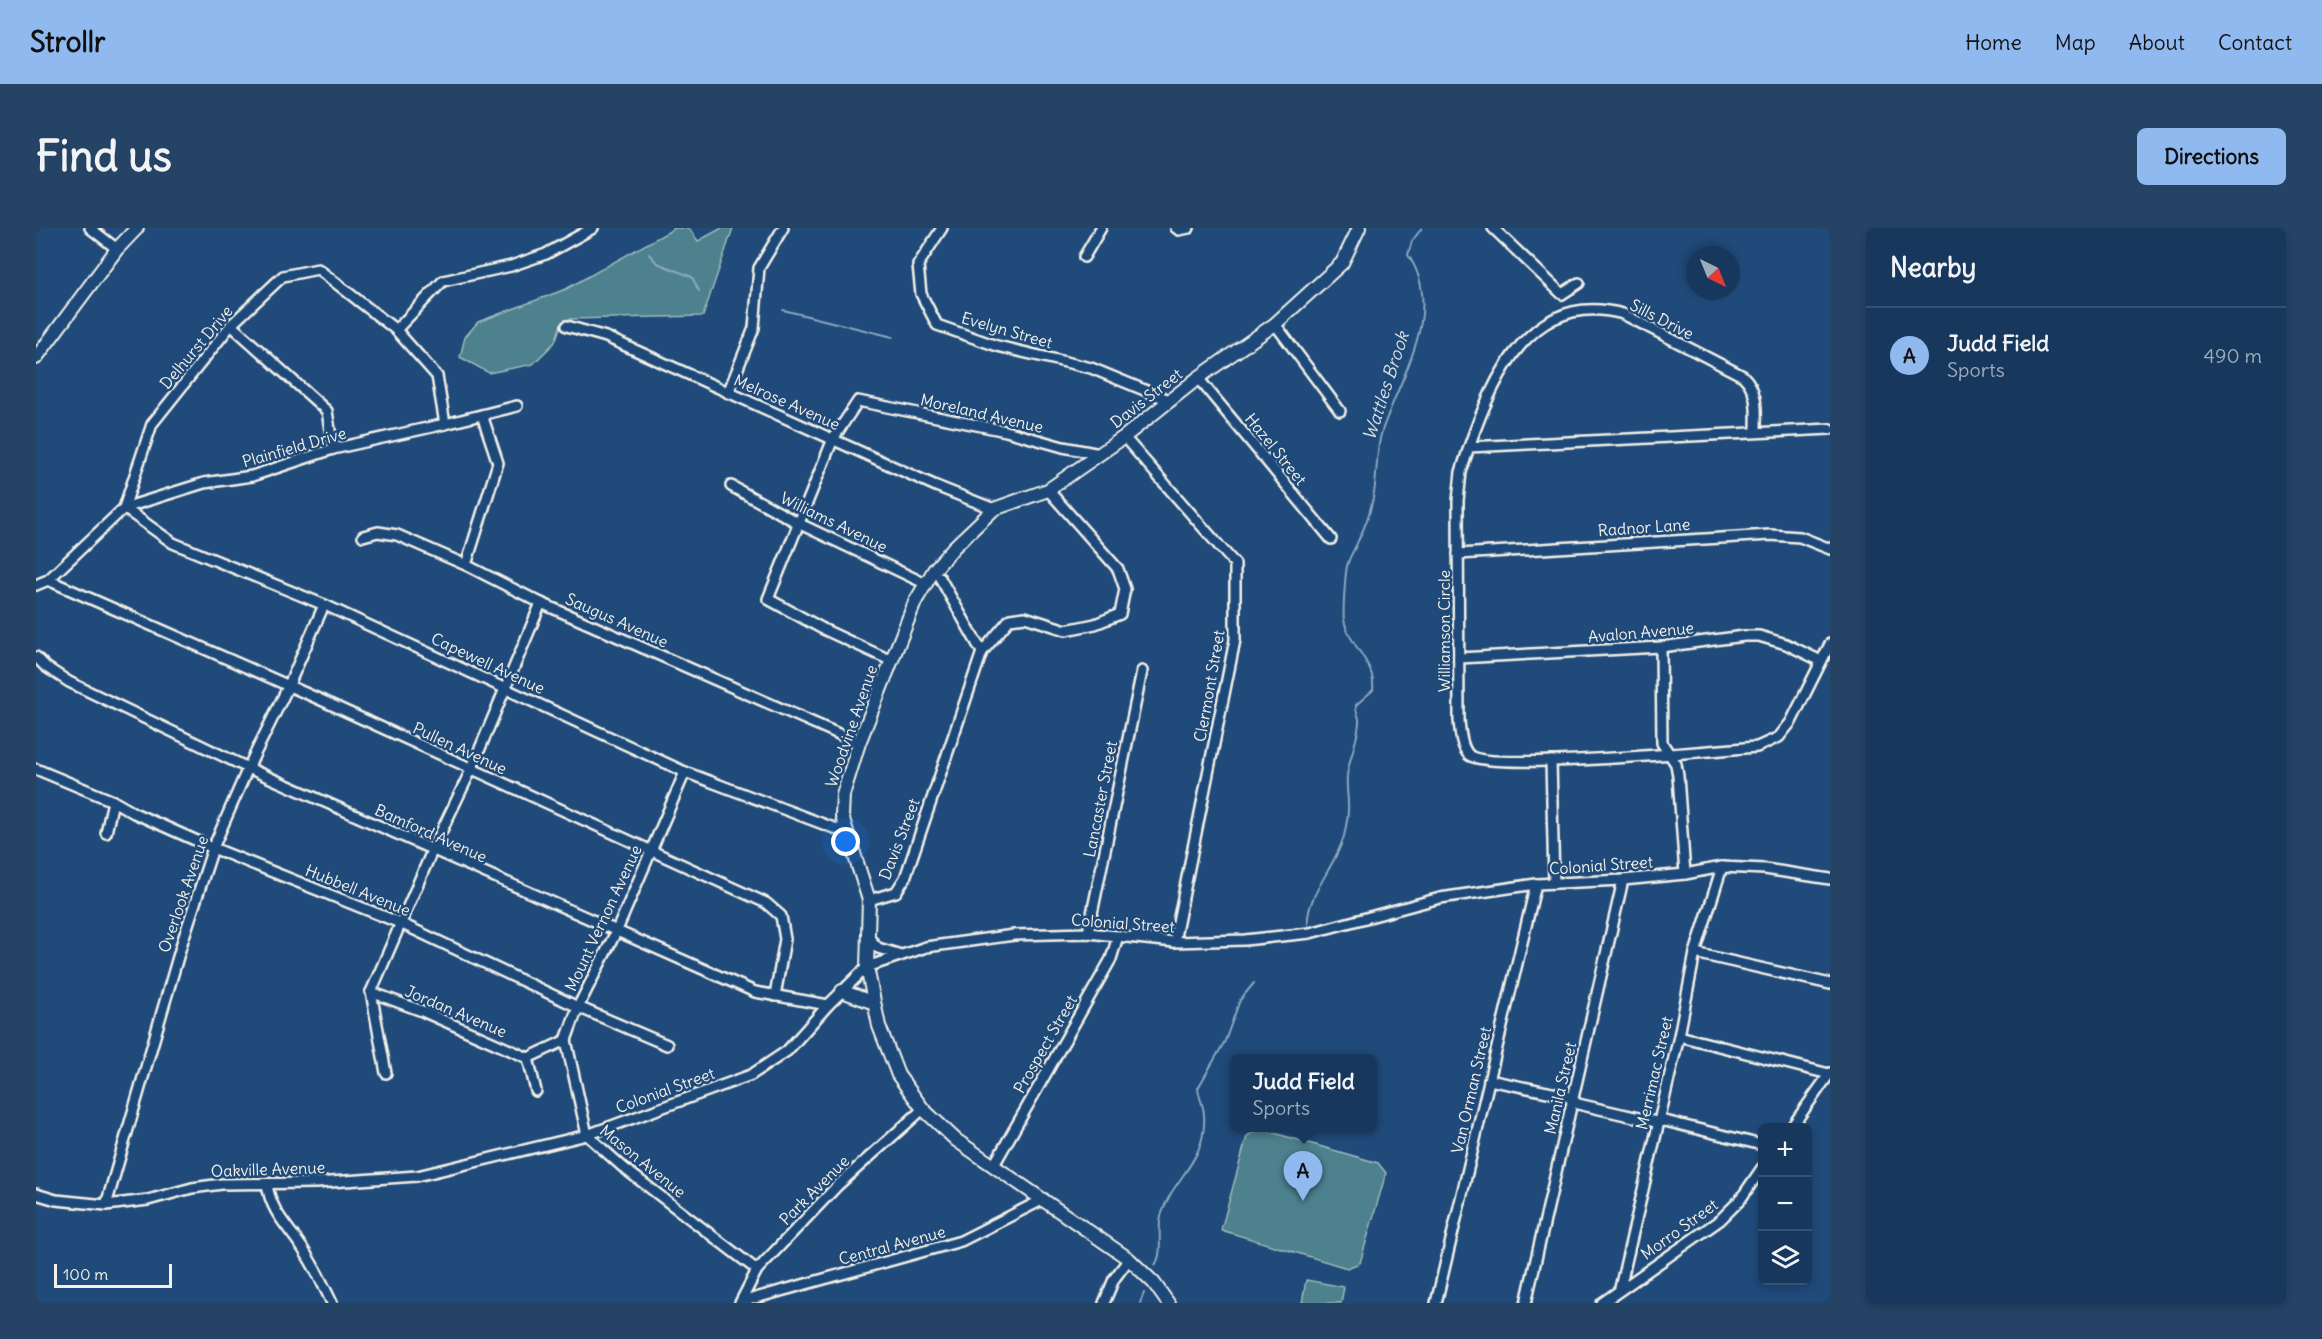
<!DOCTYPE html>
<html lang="en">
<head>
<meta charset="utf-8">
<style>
  :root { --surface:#17385c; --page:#244365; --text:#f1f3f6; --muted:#9eacbb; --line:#365272; --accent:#90b9f0 }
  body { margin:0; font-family:Delius,sans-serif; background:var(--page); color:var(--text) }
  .controls { position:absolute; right:18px; bottom:18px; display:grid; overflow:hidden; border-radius:9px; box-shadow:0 3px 9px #0003 }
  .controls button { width:54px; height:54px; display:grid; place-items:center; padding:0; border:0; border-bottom:2px solid var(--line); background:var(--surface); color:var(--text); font:30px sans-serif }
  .compass { position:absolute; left:1650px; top:18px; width:54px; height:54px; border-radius:50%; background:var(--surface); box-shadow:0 3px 9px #0003; rotate:137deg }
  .scale { position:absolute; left:18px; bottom:15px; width:118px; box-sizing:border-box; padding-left:6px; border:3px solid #f4f1e8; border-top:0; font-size:16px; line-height:21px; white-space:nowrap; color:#f4f1e8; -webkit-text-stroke:4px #1f4a7a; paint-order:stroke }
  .you { position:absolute; left:810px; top:614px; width:21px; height:21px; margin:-15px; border:4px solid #fff; border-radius:50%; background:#1a73e8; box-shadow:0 0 0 9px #1a73e833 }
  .badge { display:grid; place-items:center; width:39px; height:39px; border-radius:50%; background:var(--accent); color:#111; font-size:20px; font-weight:700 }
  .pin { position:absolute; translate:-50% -50px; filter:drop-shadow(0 2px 3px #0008) }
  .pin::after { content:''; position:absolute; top:32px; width:21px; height:18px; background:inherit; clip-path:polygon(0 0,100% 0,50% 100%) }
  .popup { position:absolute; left:1194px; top:826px; width:147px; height:78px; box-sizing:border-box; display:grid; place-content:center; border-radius:9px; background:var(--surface); filter:drop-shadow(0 2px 4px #0005); font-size:20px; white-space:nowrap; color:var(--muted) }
  .popup b { font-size:22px; color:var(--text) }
  .popup::after { content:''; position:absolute; left:50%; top:100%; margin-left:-12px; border:12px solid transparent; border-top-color:var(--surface) }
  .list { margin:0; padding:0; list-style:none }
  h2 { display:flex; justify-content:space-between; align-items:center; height:78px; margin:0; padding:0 24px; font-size:26px }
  h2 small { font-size:20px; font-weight:400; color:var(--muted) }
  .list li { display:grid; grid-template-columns:39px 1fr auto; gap:18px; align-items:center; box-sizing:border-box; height:96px; padding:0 24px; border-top:2px solid var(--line) }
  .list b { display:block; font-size:22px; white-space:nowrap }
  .list p { margin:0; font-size:20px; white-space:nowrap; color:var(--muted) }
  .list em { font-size:20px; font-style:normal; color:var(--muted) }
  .icon { flex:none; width:33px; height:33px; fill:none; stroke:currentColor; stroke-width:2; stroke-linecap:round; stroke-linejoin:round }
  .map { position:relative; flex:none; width:1794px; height:1075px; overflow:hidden; border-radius:9px }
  header { display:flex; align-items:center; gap:36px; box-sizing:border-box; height:84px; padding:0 30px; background:var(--accent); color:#111 }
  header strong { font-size:28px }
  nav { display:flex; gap:33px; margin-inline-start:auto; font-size:21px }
  .intro { display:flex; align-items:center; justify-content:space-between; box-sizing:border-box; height:144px; padding:0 36px }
  h1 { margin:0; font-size:42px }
  .button { padding:15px 27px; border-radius:9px; background:var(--accent); color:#111; font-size:21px; font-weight:700 }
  main { display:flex; gap:36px; padding:0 36px }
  aside { flex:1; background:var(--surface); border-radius:9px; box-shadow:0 3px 9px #0003 }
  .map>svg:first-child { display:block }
  .green { fill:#4d818e; stroke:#a0b9bb; stroke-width:1.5 }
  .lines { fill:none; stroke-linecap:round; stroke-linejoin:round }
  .stream { stroke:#8ca7bf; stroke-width:2 }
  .minor-casing { stroke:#f4f1e8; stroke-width:14 }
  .major-casing { stroke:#f4f1e8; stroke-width:16 }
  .minor { stroke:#1f4a7a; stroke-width:9 }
  .major { stroke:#1f4a7a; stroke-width:12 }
  .labels { text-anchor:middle; stroke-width:5; stroke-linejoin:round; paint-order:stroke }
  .street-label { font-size:16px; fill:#f4f1e8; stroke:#1f4a7a }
  .water-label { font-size:18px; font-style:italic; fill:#dadede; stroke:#1f4a7a }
</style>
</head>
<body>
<header>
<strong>Strollr</strong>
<nav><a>Home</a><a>Map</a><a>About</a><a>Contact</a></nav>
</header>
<div class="intro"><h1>Find us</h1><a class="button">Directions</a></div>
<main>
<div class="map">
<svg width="1794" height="1075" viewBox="0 0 1794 1075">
  <rect width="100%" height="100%" fill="#1f4a7a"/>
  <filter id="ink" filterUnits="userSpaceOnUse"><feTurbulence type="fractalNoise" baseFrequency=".0167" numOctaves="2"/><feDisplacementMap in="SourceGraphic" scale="12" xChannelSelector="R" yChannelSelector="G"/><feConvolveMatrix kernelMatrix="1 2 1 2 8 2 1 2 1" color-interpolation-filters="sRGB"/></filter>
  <g filter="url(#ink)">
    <g class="green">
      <path d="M 639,0 L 653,0 L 662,13 L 686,0 L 697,0 L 667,88 L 533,91 L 526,94 L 519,114 L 497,136 L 453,145 L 424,129 L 429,109 L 442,94 L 530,61 Z"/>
      <path d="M 1224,901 L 1342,935 L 1350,945 L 1324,1035 L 1311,1040 L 1185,1002 L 1211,908 Z"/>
      <path d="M 1270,1052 L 1308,1059 L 1305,1075 L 1266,1075 Z"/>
    </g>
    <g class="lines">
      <g class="stream">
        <path d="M 613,26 L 621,35 L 656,49 L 663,63"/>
        <path d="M 747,82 L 857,109"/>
        <path d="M 1272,697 C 1269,669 1300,638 1308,608 C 1310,599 1313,586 1312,576 C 1312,566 1310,559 1311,548 C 1313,530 1322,513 1323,494 C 1324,488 1319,484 1320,477 L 1337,462 C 1340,434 1313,418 1308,392 C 1307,385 1308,377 1308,370 C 1309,359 1309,348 1311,338 C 1313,329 1319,321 1322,313 C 1329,299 1334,285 1337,270 C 1342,248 1339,224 1346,203 C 1364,149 1410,82 1372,27 L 1376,13 L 1386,0"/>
        <path d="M 1119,1037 C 1128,1024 1121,1004 1125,988 C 1136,949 1171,935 1168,887 C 1168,878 1163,870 1162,860 L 1189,813 L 1204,772 L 1218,755"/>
        <path d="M 1104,1075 L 1108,1065"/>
      </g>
      <g class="minor-casing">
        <g id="minor">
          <path d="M 54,0 L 81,21"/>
          <path d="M 906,0 L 882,37 L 885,66 L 901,97 L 961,118 L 1055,140 L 1135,173"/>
          <path d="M 1140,0 L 1143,2 L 1153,0"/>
          <path d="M 1457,0 L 1526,66 L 1543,55"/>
          <path d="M 1048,29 L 1065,0"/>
          <path d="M 1239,96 L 1304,183"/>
          <path d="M 195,97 L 291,183 L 297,221"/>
          <path d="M 531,98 L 570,109 L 900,258 L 958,281"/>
          <path d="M 360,102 L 407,53 L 475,38 L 510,26 L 557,0"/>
          <path d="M 1162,150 L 1295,311"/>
          <path d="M 692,165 L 718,100 L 723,40 L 747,0"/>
          <path d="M 409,196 L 401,148 L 360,102 L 282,41 L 247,48 L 195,97 L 116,196 L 88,280 L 137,315 L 291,378 L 649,544 L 811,605"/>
          <path d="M 1794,201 L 1433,219 L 1425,244 L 1422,273 L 1423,492 C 1424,503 1425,519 1433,527 C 1452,544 1682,522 1721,519 L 1743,509 L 1755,494 L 1794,416"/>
          <path d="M 1088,209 L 1199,336 L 1199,412 L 1138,714"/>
          <path d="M 1433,219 C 1457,149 1496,61 1587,86 L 1707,148 C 1723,164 1720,182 1720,203"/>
          <path d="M 695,258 L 764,296 L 888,355"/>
          <path d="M 327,308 L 342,304 L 361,307 L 430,337 L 505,375 L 823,515"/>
          <path d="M 1422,326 L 1734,307 L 1764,309 L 1794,321"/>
          <path d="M 430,337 L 462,235 L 446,187"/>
          <path d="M 904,350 L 946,424"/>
          <path d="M 12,352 L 285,472 L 730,675 L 745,688 L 749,711 L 739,768"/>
          <path d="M 0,357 L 12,352 L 88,280 L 168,255 L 216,248 L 297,221 L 409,196 L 481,178"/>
          <path d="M 1625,419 L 1626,515 L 1640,536 L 1642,548 L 1649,646"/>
          <path d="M 0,429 L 10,439 L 33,454 L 212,540 L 719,764 L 792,777"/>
          <path d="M 1423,430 L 1625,419 L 1708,408 L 1723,408 L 1750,416 L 1785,433"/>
          <path d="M 856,433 L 787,401 L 732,371 L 797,211 L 822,173 L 970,203 L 1027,219 L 1064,226"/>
          <path d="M 1515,533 L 1518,655"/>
          <path d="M 0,541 L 77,573 L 98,585 L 177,620 L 364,695 L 542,779 L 631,817"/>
          <path d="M 70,605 L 77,573"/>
          <path d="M 833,672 L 860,664 L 869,650 L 946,424 L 974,391 L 989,389 L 1030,402 L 1059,396 L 1084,386 L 1089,361 L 1082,341 L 1012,262"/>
          <path d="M 1052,705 L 1106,443"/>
          <path d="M 832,709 L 842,720 L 865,727"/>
          <path d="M 1659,725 L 1794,756"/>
          <path d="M 335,764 L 396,623 L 435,542 L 505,375"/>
          <path d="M 335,764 L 386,783 L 492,830"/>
          <path d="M 335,764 L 350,845"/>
          <path d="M 1643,808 L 1793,846"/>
          <path d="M 530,812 L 551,907 L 589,941 L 721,1042"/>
          <path d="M 492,830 L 530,812 L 542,779 L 581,702 L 649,544"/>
          <path d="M 492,830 L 500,863"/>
          <path d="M 1453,852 L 1531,868 L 1542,876 L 1620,894 L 1629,893 L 1726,917"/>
          <path d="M 1755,900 L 1794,845"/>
          <path d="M 958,937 L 1075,731 L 1082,708"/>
          <path d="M 231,956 C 235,985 252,998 267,1021 C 278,1038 287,1056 296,1075"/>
          <path d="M 0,966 L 20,972 L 70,977 L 112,972 L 156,960 L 186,956 L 280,955 L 381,948 L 551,907 L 715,847 L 751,823 L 792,777 L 831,739 L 890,719 L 978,707 L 1052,705 L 1138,714 L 1209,712 L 1274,705 L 1404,670 L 1500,656 L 1587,652 L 1649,646 L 1686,639 L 1729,641 L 1794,651"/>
          <path d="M 70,977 L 146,715 L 177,620 L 212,540 L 252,459 L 288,377"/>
          <path d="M 1584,1060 L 1643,808 L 1659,725 L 1686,639"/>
          <path d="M 705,1074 L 925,1013 L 1008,971"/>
          <path d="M 704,1075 L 721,1042 L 802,957 L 887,881"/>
          <path d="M 1068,1075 L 1078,1051 L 1093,1031"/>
          <path d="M 1400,1075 L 1500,656"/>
          <path d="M 1490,1075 L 1587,652"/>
          <path d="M 1566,1075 L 1684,992 L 1704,972 L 1726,940"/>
        </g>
      </g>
      <g class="major-casing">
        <g id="major">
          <path d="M 0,130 L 81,21 L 101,0"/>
          <path d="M 806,763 L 838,775"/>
          <path d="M 1132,1075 L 1118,1055 L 1093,1031 L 920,912 L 887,881 L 862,847 L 843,798 L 831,739 L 833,672 L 806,588 L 807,567 L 823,515 L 879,374 L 898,342 L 918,319 L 958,281 L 1012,262 L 1088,209 L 1162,150 L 1239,96 L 1306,35 L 1323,0"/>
        </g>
      </g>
      <use href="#minor" class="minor"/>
      <use href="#major" class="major"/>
    </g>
  </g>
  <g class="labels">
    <g class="street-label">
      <text transform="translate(1626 91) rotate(27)" y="6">Sills Drive</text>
      <text transform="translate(971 102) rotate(16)" y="6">Evelyn Street</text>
      <text transform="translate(160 119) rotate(-50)" y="6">Delhurst Drive</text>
      <text transform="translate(1110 170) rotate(-38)" y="6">Davis Street</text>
      <text transform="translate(751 174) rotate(24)" y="6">Melrose Avenue</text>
      <text transform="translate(946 185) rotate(13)" y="6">Moreland Avenue</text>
      <text transform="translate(258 219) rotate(-16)" y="6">Plainfield Drive</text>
      <text transform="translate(1240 221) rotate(51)" y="6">Hazel Street</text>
      <text transform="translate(798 294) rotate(26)" y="6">Williams Avenue</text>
      <text transform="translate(1608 299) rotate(-4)" y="6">Radnor Lane</text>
      <text transform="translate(581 392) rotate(24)" y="6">Saugus Avenue</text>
      <text transform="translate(1408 403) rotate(-90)" y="6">Williamson Circle</text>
      <text transform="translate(1605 404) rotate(-5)" y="6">Avalon Avenue</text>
      <text transform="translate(452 435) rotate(25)" y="6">Capewell Avenue</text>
      <text transform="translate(1173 458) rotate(-80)" y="6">Clermont Street</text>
      <text transform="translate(815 498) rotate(-71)" y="6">Woodvine Avenue</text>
      <text transform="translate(424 520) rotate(25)" y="6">Pullen Avenue</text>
      <text transform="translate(1064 571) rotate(-79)" y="6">Lancaster Street</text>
      <text transform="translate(395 605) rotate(24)" y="6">Bamford Avenue</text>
      <text transform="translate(863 611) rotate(-69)" y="6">Davis Street</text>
      <text transform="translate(1565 637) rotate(-4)" y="6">Colonial Street</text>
      <text transform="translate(322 662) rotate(22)" y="6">Hubbell Avenue</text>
      <text transform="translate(147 666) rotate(-71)" y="6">Overlook Avenue</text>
      <text transform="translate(567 690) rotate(-65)" y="6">Mount Vernon Avenue</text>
      <text transform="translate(1087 695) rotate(4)" y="6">Colonial Street</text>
      <text transform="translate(420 783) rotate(23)" y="6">Jordan Avenue</text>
      <text transform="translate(1009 816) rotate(-60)" y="6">Prospect Street</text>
      <text transform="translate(1618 845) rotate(-77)" y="6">Merrimac Street</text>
      <text transform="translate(1524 860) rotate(-77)" y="6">Manila Street</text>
      <text transform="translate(629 862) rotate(-20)" y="6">Colonial Street</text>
      <text transform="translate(1435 862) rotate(-77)" y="6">Van Orman Street</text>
      <text transform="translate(607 933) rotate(39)" y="6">Mason Avenue</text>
      <text transform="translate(232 941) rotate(-2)" y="6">Oakville Avenue</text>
      <text transform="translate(778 962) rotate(-45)" y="6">Park Avenue</text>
      <text transform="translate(1643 1001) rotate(-36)" y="6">Morro Street</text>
      <text transform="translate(856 1017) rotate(-15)" y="6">Central Avenue</text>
    </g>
    <g class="water-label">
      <text transform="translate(1350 158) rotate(-72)" y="6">Wattles Brook</text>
    </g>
  </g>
</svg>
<div class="controls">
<button>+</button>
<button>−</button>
<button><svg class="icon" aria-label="layers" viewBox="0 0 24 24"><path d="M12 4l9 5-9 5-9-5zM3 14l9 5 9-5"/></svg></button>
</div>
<svg class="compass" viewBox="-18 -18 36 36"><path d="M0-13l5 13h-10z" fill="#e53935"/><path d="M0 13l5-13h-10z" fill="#9eacbb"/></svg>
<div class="scale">100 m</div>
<div class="you"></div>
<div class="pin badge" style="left:1267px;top:973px">A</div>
<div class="popup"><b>Judd Field</b>Sports</div>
</div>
<aside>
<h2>Nearby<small></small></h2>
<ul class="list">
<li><span class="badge">A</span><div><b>Judd Field</b><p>Sports</p></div><em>490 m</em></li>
</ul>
</aside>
</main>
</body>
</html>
